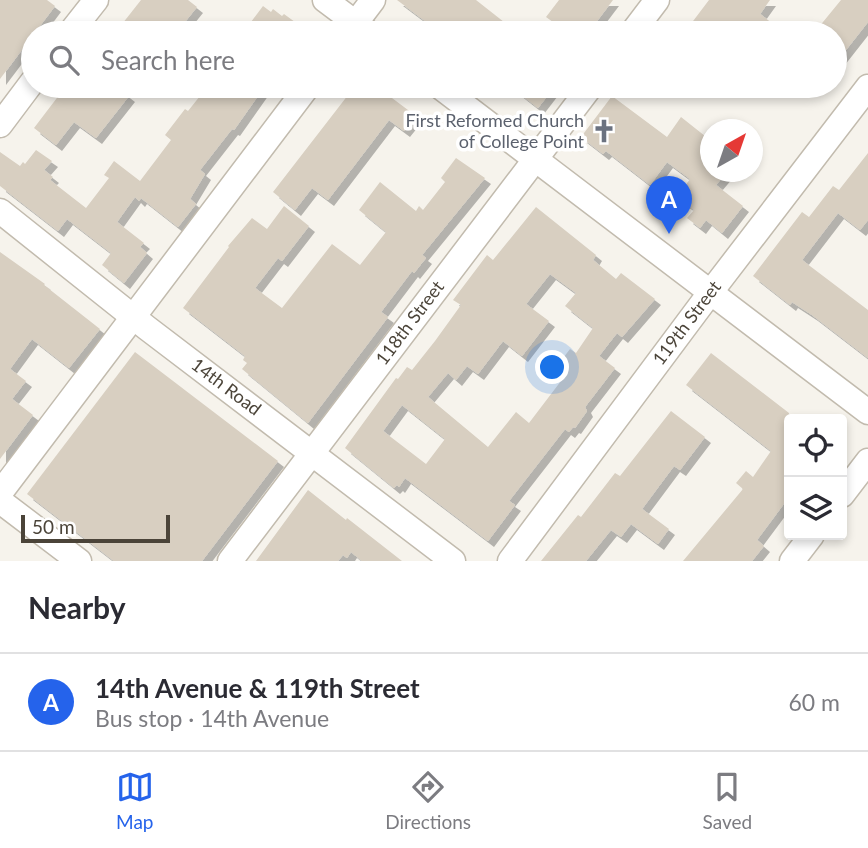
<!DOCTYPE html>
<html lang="en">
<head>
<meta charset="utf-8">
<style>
  :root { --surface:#fff; --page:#f2f2f3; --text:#2b2b33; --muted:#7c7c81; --line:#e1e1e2; --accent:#2563eb }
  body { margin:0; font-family:Lato,sans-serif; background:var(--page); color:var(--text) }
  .controls { position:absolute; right:21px; bottom:21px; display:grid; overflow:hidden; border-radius:7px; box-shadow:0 4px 10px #0003 }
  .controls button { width:63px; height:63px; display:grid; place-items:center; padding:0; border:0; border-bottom:2px solid var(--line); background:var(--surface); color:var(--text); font:35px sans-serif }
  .compass { position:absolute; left:700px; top:119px; width:63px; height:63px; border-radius:50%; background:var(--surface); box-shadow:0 4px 10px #0003; rotate:40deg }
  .scale { position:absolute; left:21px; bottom:18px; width:149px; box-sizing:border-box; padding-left:7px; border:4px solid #4b4439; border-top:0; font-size:19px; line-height:24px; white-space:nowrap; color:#4b4439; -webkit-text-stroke:5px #fff; paint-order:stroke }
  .you { position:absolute; left:553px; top:368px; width:24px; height:24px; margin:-18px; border:5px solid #fff; border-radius:50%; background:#1a73e8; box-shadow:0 0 0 10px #1a73e833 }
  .badge { display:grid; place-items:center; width:46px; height:46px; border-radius:50%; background:var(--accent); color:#fff; font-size:23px; font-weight:700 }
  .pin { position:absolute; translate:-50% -58px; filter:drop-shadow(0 2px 4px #0008) }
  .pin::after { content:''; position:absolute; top:37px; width:24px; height:21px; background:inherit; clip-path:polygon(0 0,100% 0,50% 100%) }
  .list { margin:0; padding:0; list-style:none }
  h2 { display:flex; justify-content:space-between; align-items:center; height:91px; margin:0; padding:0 28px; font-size:30px }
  h2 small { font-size:23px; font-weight:400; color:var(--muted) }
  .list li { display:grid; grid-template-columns:46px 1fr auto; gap:21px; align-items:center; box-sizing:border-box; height:98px; padding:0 28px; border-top:2px solid var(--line) }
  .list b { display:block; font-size:26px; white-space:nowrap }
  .list p { margin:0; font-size:23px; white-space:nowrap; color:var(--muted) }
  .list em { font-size:23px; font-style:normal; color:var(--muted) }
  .icon { flex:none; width:38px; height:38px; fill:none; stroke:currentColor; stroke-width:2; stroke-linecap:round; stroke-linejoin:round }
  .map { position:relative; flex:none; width:868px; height:561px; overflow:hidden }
  .search { position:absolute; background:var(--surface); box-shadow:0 4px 10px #0003; left:21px; right:21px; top:21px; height:77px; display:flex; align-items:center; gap:18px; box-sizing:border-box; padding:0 24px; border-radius:38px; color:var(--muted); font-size:26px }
  .sheet { height:189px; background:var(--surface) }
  nav { display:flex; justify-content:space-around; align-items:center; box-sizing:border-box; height:98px; border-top:2px solid var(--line); background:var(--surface); font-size:19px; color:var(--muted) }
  nav a { display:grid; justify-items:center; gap:4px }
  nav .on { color:var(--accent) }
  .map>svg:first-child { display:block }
  .building { fill:#d8cfc1; fill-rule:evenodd; filter:url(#shadow) }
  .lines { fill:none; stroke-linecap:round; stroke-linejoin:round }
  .minor-casing { stroke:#c2bbae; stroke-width:27 }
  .minor { stroke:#fff; stroke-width:24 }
  .labels { text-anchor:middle; stroke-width:7; stroke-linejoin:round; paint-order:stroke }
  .worship-label { font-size:18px; fill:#5b616d; stroke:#fff; text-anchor:end }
  .street-label { font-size:18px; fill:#4b4439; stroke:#fff }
</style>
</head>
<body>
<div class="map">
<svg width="868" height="561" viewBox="0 0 868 561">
  <defs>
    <filter id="shadow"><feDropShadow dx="6" dy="6" stdDeviation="0" flood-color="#0004"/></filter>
  </defs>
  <rect width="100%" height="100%" fill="#f6f3ec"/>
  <g class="building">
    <path d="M 0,0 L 47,0 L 55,6 L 0,79 Z"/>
    <path d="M 141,0 L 188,0 L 197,7 L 176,33 L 115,33 Z"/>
    <path d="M 397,0 L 476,0 L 518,33 L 441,33 Z"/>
    <path d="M 559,0 L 613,0 L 588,33 L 568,33 L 546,17 Z"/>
    <path d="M 709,0 L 770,0 L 760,14 L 785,33 L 684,33 Z"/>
    <path d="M 841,0 L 868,0 L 868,22 L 835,64 L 835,33 L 814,33 Z"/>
    <path d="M 263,6 L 271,12 L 273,9 L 282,16 L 284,14 L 310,33 L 267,33 L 251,22 Z"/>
    <path d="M 66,86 L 116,86 L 129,96 L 96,138 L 74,122 L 56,145 L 34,128 Z"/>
    <path d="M 208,86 L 265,86 L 234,130 L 232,129 L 200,170 L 205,174 L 190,199 L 196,204 L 178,227 L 141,198 L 139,201 L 135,197 L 117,222 L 144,243 L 140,247 L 147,253 L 124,283 L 102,265 L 111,253 L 67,219 L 58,231 L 0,186 L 0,152 L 20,166 L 23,162 L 25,164 L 36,150 L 52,161 L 44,170 L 53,177 L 50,180 L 86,208 L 109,178 L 104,175 L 114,161 L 140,181 L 171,140 L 165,135 L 185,109 L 188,111 Z"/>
    <path d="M 355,86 L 376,86 L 416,116 L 404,131 L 389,120 L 328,200 L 312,188 L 295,210 L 273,192 Z"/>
    <path d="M 510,86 L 555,86 L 538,108 Z"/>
    <path d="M 612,96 L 667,137 L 681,117 L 710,140 L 710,172 L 727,172 L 716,185 L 743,206 L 722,233 L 706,220 L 700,228 L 687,218 L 694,210 L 677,197 L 690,179 L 667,162 L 650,185 L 606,151 L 603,154 L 581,137 Z"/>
    <path d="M 868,153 L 868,220 L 860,230 L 838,213 L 802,260 L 868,310 L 868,358 L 812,315 L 792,302 L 790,305 L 753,276 L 802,212 L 809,217 L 833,186 L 839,190 Z"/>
    <path d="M 456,158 L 485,178 L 422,255 L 426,258 L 414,273 L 412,271 L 381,312 L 388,317 L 308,423 L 242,369 L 247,363 L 243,360 L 245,356 L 183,308 L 229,247 L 228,246 L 252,218 L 267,229 L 284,206 L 309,226 L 282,261 L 278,258 L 255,288 L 282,308 L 332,244 L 360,265 L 386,232 L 359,210 L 380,182 L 416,211 L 419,206 L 423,210 L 445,182 L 441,178 Z"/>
    <path d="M 536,207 L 596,255 L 593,260 L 616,279 L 621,273 L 655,299 L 622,337 L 617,333 L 599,356 L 615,368 L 585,407 L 587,411 L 575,428 L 573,427 L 569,432 L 565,429 L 509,501 L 515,505 L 488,541 L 405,478 L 399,487 L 397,485 L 394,488 L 345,448 L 396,378 L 398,379 L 407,367 L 412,370 L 435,341 L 461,305 L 453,300 L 487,255 L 493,260 ZM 550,274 L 576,293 L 565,306 L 593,328 L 576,353 L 570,349 L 554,370 L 564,377 L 529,423 L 516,412 L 488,447 L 428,397 L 448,373 L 456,380 L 467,366 L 478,374 L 503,341 L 522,356 L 549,321 L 526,304 ZM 402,405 L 445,439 L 426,464 L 383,431 Z"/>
    <path d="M 0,252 L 45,284 L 44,285 L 100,329 L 69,368 L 32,339 L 10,369 L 26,381 L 12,399 L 33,415 L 0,459 Z"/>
    <path d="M 135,352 L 278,461 L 202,561 L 114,561 L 27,494 Z"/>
    <path d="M 711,353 L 789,413 L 789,497 L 757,540 L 764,546 L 752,561 L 683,561 L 743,489 L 736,483 L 746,471 L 753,477 L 771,451 L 686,385 Z"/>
    <path d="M 671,411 L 705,437 L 680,470 L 674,466 L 642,509 L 669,529 L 658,544 L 631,524 L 621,537 L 611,530 L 586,561 L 541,561 L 578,515 L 581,517 L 615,473 L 620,476 Z"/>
    <path d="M 308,490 L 346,520 L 347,518 L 402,561 L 362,561 L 351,552 L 347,558 L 343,555 L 338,561 L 256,561 Z"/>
  </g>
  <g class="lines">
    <g class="minor-casing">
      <g id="minor">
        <path d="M 325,0 L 369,33"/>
        <path d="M 70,33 L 96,0"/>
        <path d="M 348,33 L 373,0"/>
        <path d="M 632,33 L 657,0"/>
        <path d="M 439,86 L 868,412"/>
        <path d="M 0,125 L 33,81"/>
        <path d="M 0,211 L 147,328 L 453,561"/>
        <path d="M 0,493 L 308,86"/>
        <path d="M 842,495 L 868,461"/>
        <path d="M 0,501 L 79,561"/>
        <path d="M 230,561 L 591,86"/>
        <path d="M 510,561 L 710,293 L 868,87"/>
        <path d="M 792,561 L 812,535"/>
      </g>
    </g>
    <use href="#minor" class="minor"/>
  </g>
  <defs>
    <g id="church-bare" transform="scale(1.89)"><path d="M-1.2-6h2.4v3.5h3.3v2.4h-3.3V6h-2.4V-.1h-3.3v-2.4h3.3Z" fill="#6b7280" stroke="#fff" stroke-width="2.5" paint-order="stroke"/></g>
  </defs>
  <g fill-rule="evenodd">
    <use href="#church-bare" x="604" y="131"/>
  </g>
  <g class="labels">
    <g class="worship-label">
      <text x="584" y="127">First Reformed Church<tspan x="584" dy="21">of College Point</tspan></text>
    </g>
    <g class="street-label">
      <text transform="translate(410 323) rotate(-53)" y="6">118th Street</text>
      <text transform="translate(687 323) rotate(-53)" y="6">119th Street</text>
      <text transform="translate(226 387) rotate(37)" y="6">14th Road</text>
    </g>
  </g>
</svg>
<div class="controls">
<button><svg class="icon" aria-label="locate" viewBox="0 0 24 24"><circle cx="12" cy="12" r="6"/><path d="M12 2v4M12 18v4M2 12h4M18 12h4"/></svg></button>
<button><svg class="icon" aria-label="layers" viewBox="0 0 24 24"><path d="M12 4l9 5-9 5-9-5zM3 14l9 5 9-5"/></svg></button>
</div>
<svg class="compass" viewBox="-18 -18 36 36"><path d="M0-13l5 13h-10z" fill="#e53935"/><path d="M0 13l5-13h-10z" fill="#7c7c81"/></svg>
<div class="scale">50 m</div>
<div class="you"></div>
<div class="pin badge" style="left:669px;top:234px">A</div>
<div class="search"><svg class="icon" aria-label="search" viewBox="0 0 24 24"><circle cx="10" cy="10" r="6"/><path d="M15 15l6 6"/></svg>Search here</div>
</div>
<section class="sheet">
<h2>Nearby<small></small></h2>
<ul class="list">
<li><span class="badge">A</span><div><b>14th Avenue &amp; 119th Street</b><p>Bus stop · 14th Avenue</p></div><em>60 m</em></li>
</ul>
</section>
<nav>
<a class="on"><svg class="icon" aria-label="map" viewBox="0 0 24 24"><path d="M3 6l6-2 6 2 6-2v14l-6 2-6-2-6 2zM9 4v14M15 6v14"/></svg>Map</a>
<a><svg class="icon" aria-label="directions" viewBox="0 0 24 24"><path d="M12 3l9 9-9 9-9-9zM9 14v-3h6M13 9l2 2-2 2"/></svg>Directions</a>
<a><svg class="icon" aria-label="saved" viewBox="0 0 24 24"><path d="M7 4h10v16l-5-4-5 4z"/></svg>Saved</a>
</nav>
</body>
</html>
